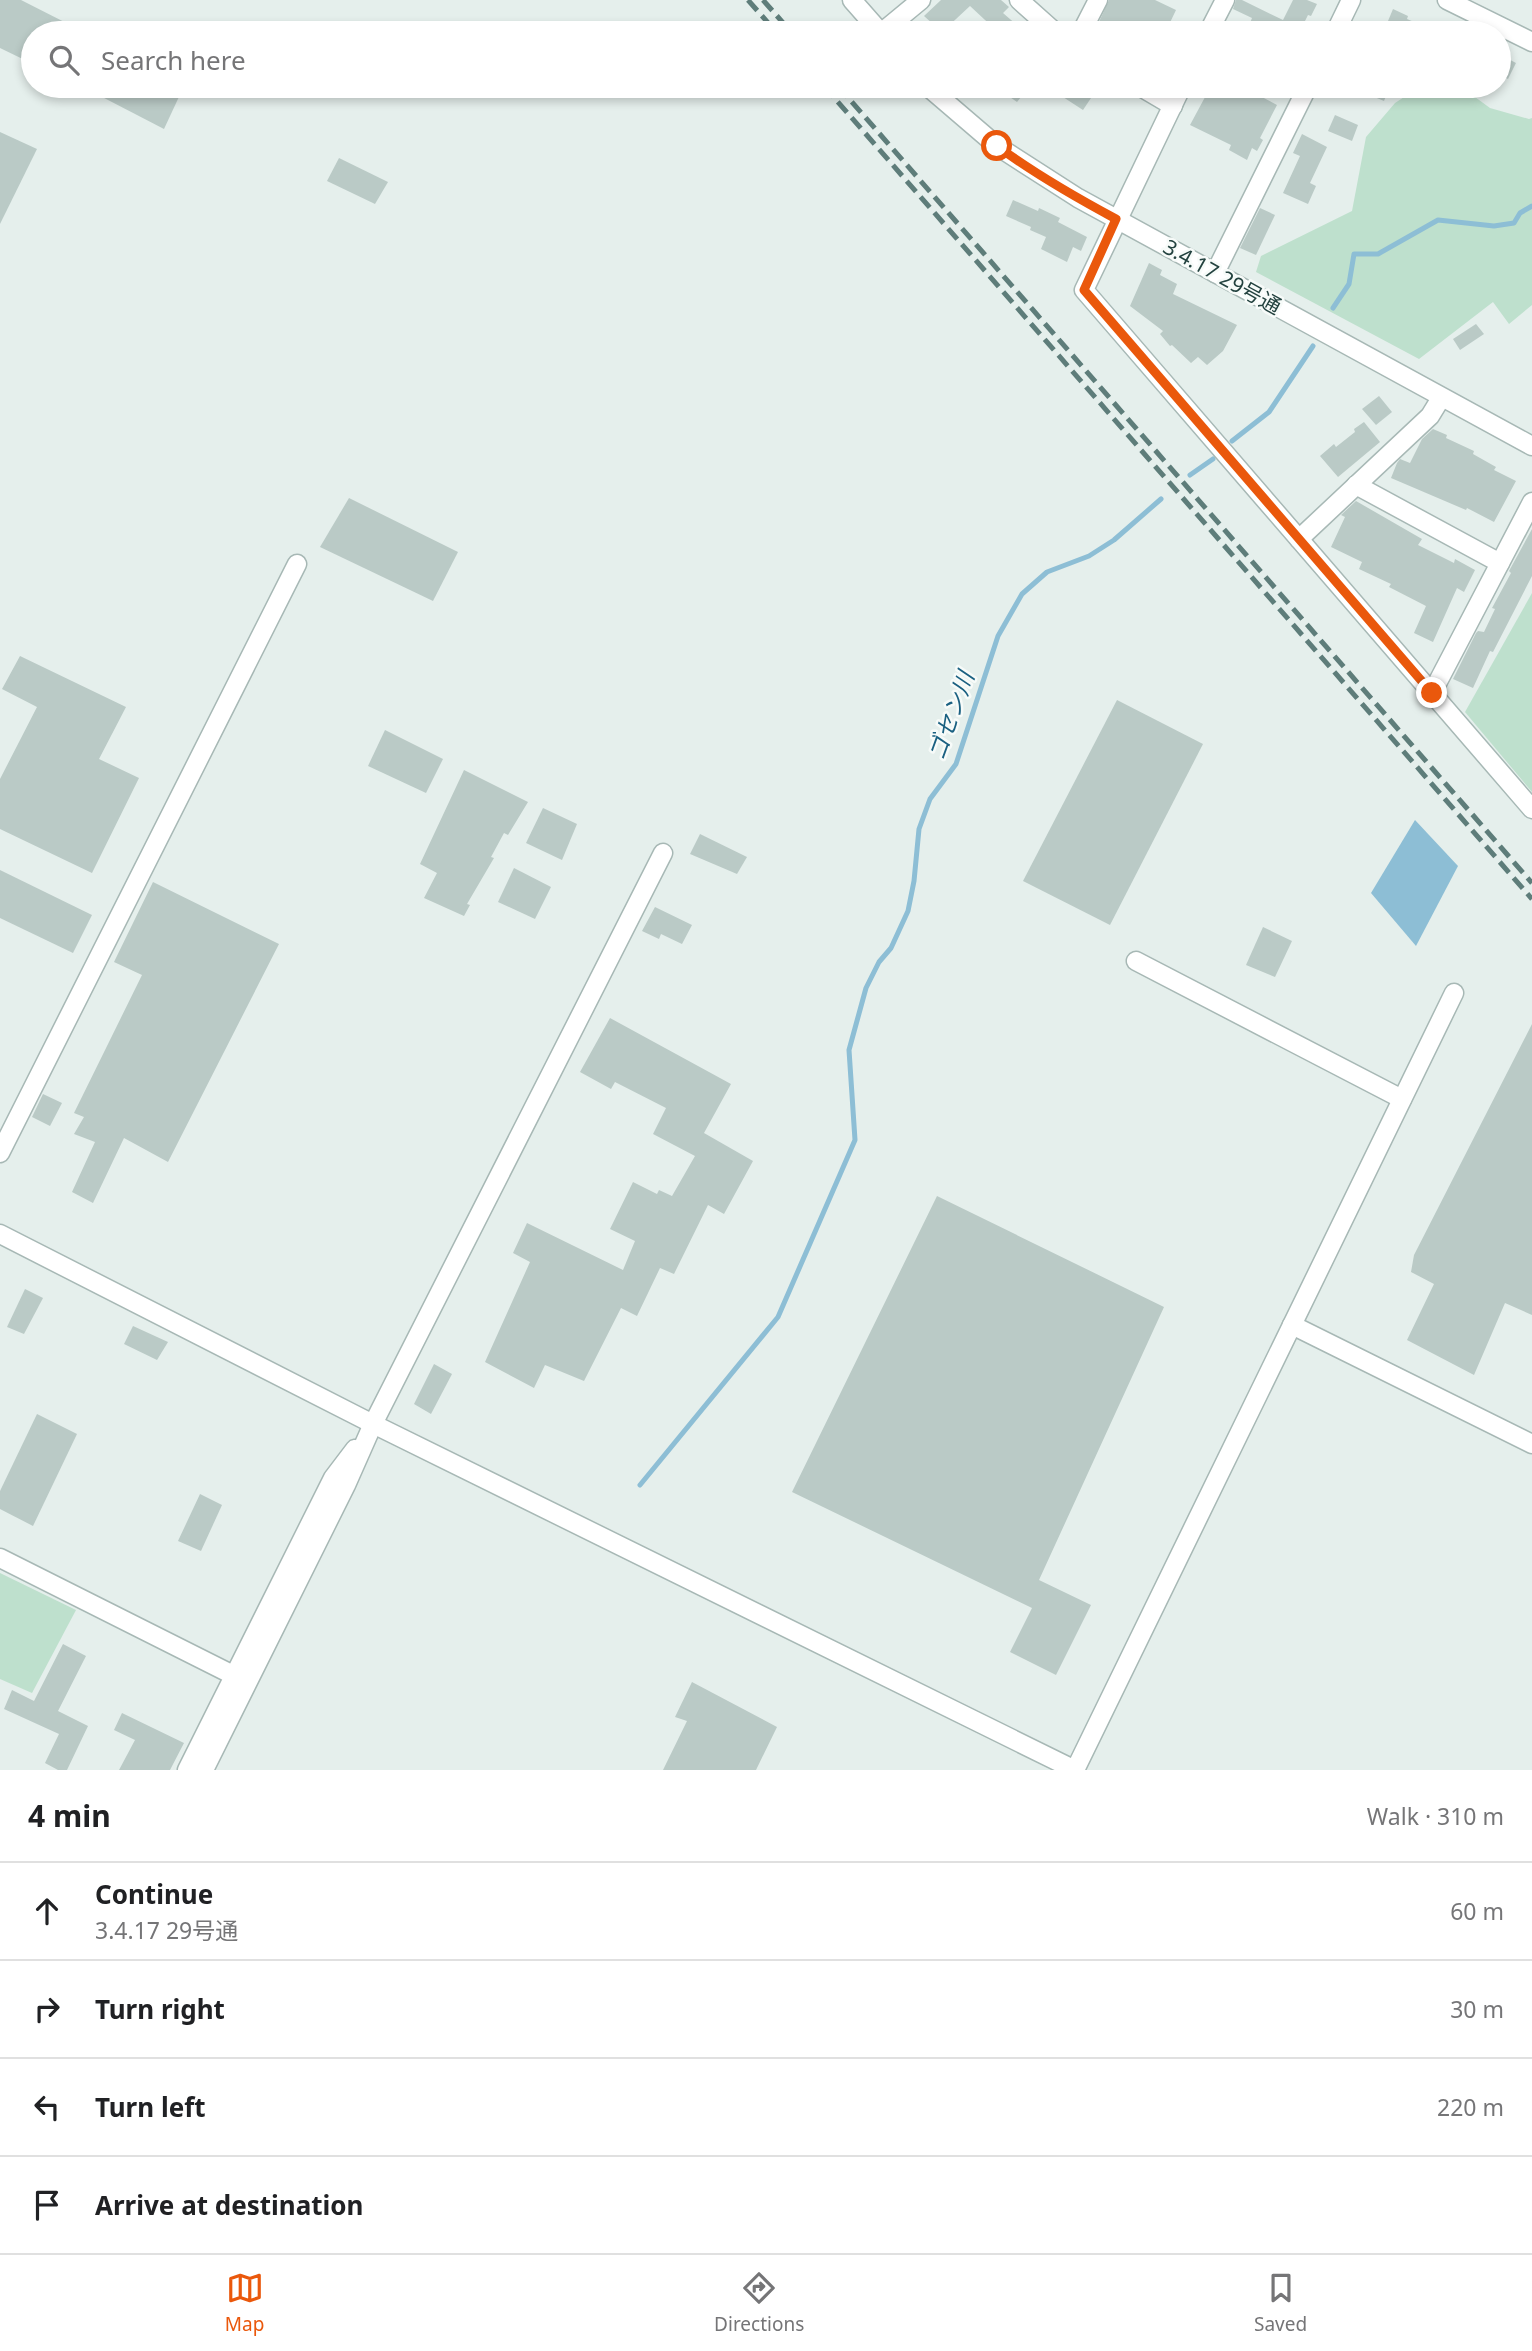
<!DOCTYPE html>
<html lang="en">
<head>
<meta charset="utf-8">
<style>
  :root { --surface:#fff; --page:#f2f2f2; --text:#202124; --muted:#757577; --line:#e0e0e0; --accent:#ea580c }
  body { margin:0; font-family:"Noto Sans","Noto Sans JP",sans-serif; background:var(--page); color:var(--text) }
  .stop { position:absolute; width:21px; height:21px; margin:-16px; border:5px solid #ea580c; border-radius:50%; background:#fff }
  .stop.end { background:#ea580c; border-color:#fff; box-shadow:0 2px 7px #0008 }
  .list { margin:0; padding:0; list-style:none }
  h2 { display:flex; justify-content:space-between; align-items:center; height:91px; margin:0; padding:0 28px; font-size:30px }
  h2 small { font-size:23px; font-weight:400; color:var(--muted) }
  .list li { display:grid; grid-template-columns:46px 1fr auto; gap:21px; align-items:center; box-sizing:border-box; height:98px; padding:0 28px; border-top:2px solid var(--line) }
  .list b { display:block; font-size:26px; white-space:nowrap }
  .list p { margin:0; font-size:23px; white-space:nowrap; color:var(--muted) }
  .list em { font-size:23px; font-style:normal; color:var(--muted) }
  .icon { flex:none; width:38px; height:38px; fill:none; stroke:currentColor; stroke-width:2; stroke-linecap:round; stroke-linejoin:round }
  .map { position:relative; flex:none; width:1532px; height:1770px; overflow:hidden }
  .search { position:absolute; background:var(--surface); box-shadow:0 4px 10px #0003; left:21px; right:21px; top:21px; height:77px; display:flex; align-items:center; gap:18px; box-sizing:border-box; padding:0 24px; border-radius:38px; color:var(--muted); font-size:26px }
  .sheet { height:483px; background:var(--surface) }
  nav { display:flex; justify-content:space-around; align-items:center; box-sizing:border-box; height:98px; border-top:2px solid var(--line); background:var(--surface); font-size:19px; color:var(--muted) }
  nav a { display:grid; justify-items:center; gap:4px }
  nav .on { color:var(--accent) }
  .map>svg:first-child { display:block }
  .green { fill:#bee0cd }
  .water { fill:#8dbed5 }
  .lines { fill:none; stroke-linecap:round; stroke-linejoin:round }
  .stream { stroke:#8dbed5; stroke-width:5 }
  .building { fill:#bacac6 }
  .minor-casing { stroke:#a7b8b5; stroke-width:21 }
  .minor { stroke:#fff; stroke-width:18 }
  .rail { stroke:#5e7d7a; stroke-width:5; stroke-dasharray:14 7; stroke-linecap:butt }
  .route { stroke:#ea580c; stroke-width:9 }
  .labels { text-anchor:middle; stroke-width:5; stroke-linejoin:round; paint-order:stroke }
  .street-label { font-size:21px; fill:#23423f; stroke:#f7fbf9 }
  .water-label { font-size:23px; font-style:italic; fill:#1a6081; stroke:#f7fbf9 }
</style>
</head>
<body>
<div class="map">
<svg width="1532" height="1770" viewBox="0 0 1532 1770">
  <rect width="100%" height="100%" fill="#e5efec"/>
  <g class="green">
    <path d="M 1421,86 L 1464,89 L 1490,108 L 1529,119 L 1532,118 L 1532,305 L 1509,324 L 1493,302 L 1419,359 L 1256,272 L 1261,256 L 1352,211 L 1366,137 L 1395,103 Z"/>
    <path d="M 1532,593 L 1532,792 L 1465,712 Z"/>
    <path d="M 0,1573 L 76,1610 L 32,1693 L 0,1679 Z"/>
  </g>
  <path class="water" d="M 1415,820 L 1458,866 L 1416,946 L 1371,893 Z"/>
  <g class="lines">
    <g class="stream">
      <path d="M 1333,308 L 1349,284 L 1354,254 L 1378,254 L 1438,220 L 1494,226 L 1514,223 L 1520,213 L 1532,206"/>
      <path d="M 1232,441 L 1269,412 L 1313,346"/>
      <path d="M 1190,475 L 1213,459"/>
      <path d="M 640,1485 L 778,1317 L 855,1140 L 849,1050 L 866,988 L 879,962 L 891,948 L 908,911 L 914,881 L 919,829 L 930,799 L 956,764 L 998,636 L 1022,594 L 1047,572 L 1089,556 L 1114,540 L 1161,499"/>
    </g>
  </g>
  <g class="building">
    <path d="M 0,0 L 21,0 L 86,33 L 33,33 L 33,64 L 0,48 Z"/>
    <path d="M 941,0 L 1001,0 L 1009,7 L 1003,13 L 1026,33 L 999,33 L 970,6 L 942,32 L 924,16 Z"/>
    <path d="M 1109,0 L 1155,0 L 1176,10 L 1165,33 L 1147,33 L 1137,29 L 1135,33 L 1094,33 Z"/>
    <path d="M 1236,0 L 1242,0 L 1283,20 L 1293,0 L 1307,0 L 1317,4 L 1311,16 L 1308,15 L 1301,29 L 1311,33 L 1268,33 L 1252,26 L 1250,23 L 1252,18 L 1233,9 Z"/>
    <path d="M 1393,9 L 1408,16 L 1407,19 L 1440,33 L 1383,33 Z"/>
    <path d="M 1499,54 L 1516,63 L 1508,79 L 1499,74 Z"/>
    <path d="M 81,86 L 184,86 L 164,129 Z"/>
    <path d="M 994,86 L 1030,86 L 1017,102 Z"/>
    <path d="M 1046,86 L 1099,86 L 1083,110 Z"/>
    <path d="M 1211,86 L 1241,86 L 1277,105 L 1260,138 L 1263,140 L 1257,151 L 1252,148 L 1247,160 L 1229,150 L 1231,145 L 1190,125 Z"/>
    <path d="M 1348,86 L 1390,86 L 1384,101 Z"/>
    <path d="M 1335,115 L 1358,125 L 1352,141 L 1328,131 Z"/>
    <path d="M 0,132 L 37,149 L 0,224 Z"/>
    <path d="M 1302,134 L 1327,147 L 1310,183 L 1316,186 L 1308,204 L 1283,193 L 1300,156 L 1293,153 Z"/>
    <path d="M 339,158 L 388,182 L 375,204 L 327,181 Z"/>
    <path d="M 1013,200 L 1038,211 L 1039,208 L 1060,218 L 1058,222 L 1087,237 L 1081,251 L 1073,247 L 1067,262 L 1041,249 L 1046,237 L 1030,230 L 1031,227 L 1006,216 Z"/>
    <path d="M 1260,208 L 1275,215 L 1256,255 L 1240,248 Z"/>
    <path d="M 1149,263 L 1162,270 L 1160,275 L 1177,284 L 1173,294 L 1237,325 L 1223,351 L 1207,365 L 1198,357 L 1191,363 L 1172,345 L 1170,346 L 1160,334 L 1163,331 L 1130,306 Z"/>
    <path d="M 1476,324 L 1484,334 L 1460,350 L 1453,339 Z"/>
    <path d="M 1379,396 L 1392,412 L 1376,425 L 1362,409 Z"/>
    <path d="M 1364,422 L 1380,442 L 1338,477 L 1320,456 L 1334,444 L 1336,447 L 1355,432 L 1354,429 Z"/>
    <path d="M 1433,429 L 1447,435 L 1446,438 L 1474,451 L 1473,454 L 1496,467 L 1494,470 L 1516,481 L 1494,522 L 1467,508 L 1466,510 L 1391,478 L 1397,463 L 1400,459 L 1410,463 L 1422,439 Z"/>
    <path d="M 349,498 L 458,552 L 433,601 L 320,547 Z"/>
    <path d="M 1356,501 L 1422,539 L 1418,545 L 1454,563 L 1455,559 L 1475,570 L 1464,592 L 1457,588 L 1433,642 L 1414,633 L 1426,606 L 1389,587 L 1391,584 L 1359,569 L 1362,562 L 1331,547 L 1345,517 L 1341,515 Z"/>
    <path d="M 1532,529 L 1532,576 L 1493,652 L 1490,651 L 1473,688 L 1453,679 L 1476,633 L 1478,631 L 1484,632 L 1495,609 L 1492,608 L 1511,573 L 1509,571 Z"/>
    <path d="M 20,656 L 126,707 L 99,759 L 139,778 L 92,873 L 0,829 L 0,779 L 37,707 L 2,689 Z"/>
    <path d="M 1117,700 L 1203,744 L 1110,925 L 1023,881 Z"/>
    <path d="M 385,730 L 443,759 L 426,793 L 368,766 Z"/>
    <path d="M 464,770 L 528,802 L 508,835 L 504,833 L 491,857 L 494,858 L 467,904 L 470,905 L 464,916 L 424,898 L 437,873 L 420,864 Z"/>
    <path d="M 543,808 L 577,824 L 562,860 L 526,843 Z"/>
    <path d="M 700,834 L 747,857 L 737,874 L 690,854 Z"/>
    <path d="M 514,868 L 551,887 L 535,919 L 498,902 Z"/>
    <path d="M 0,870 L 92,915 L 73,953 L 0,918 Z"/>
    <path d="M 153,882 L 279,944 L 168,1162 L 124,1138 L 93,1203 L 72,1192 L 95,1142 L 74,1134 L 84,1117 L 74,1113 L 142,975 L 114,962 Z"/>
    <path d="M 655,907 L 692,925 L 682,944 L 661,934 L 659,939 L 642,931 Z"/>
    <path d="M 1263,927 L 1292,941 L 1275,977 L 1246,965 Z"/>
    <path d="M 610,1018 L 731,1084 L 704,1133 L 753,1161 L 724,1214 L 708,1205 L 674,1274 L 660,1268 L 637,1316 L 621,1308 L 584,1381 L 545,1365 L 534,1388 L 485,1362 L 530,1262 L 513,1253 L 527,1223 L 623,1270 L 635,1241 L 610,1229 L 633,1182 L 657,1194 L 659,1190 L 672,1196 L 695,1156 L 653,1134 L 666,1108 L 615,1082 L 611,1089 L 580,1072 Z"/>
    <path d="M 1532,1024 L 1532,1315 L 1505,1303 L 1474,1375 L 1407,1340 L 1434,1284 L 1411,1272 L 1414,1255 Z"/>
    <path d="M 43,1094 L 62,1103 L 50,1126 L 32,1117 Z"/>
    <path d="M 937,1196 L 1164,1307 L 1039,1580 L 1091,1605 L 1056,1675 L 1010,1652 L 1032,1608 L 792,1492 Z"/>
    <path d="M 25,1289 L 43,1298 L 24,1334 L 7,1327 Z"/>
    <path d="M 133,1326 L 168,1342 L 157,1360 L 124,1344 Z"/>
    <path d="M 434,1364 L 452,1374 L 431,1414 L 414,1404 Z"/>
    <path d="M 37,1414 L 77,1434 L 33,1526 L 0,1509 L 0,1491 Z"/>
    <path d="M 200,1494 L 222,1505 L 201,1551 L 178,1541 Z"/>
    <path d="M 63,1644 L 86,1656 L 58,1711 L 88,1726 L 67,1770 L 58,1770 L 45,1763 L 59,1734 L 4,1709 L 12,1690 L 34,1701 Z"/>
    <path d="M 692,1682 L 777,1727 L 756,1770 L 663,1770 L 687,1721 L 675,1717 Z"/>
    <path d="M 122,1713 L 184,1743 L 170,1770 L 119,1770 L 135,1740 L 114,1730 Z"/>
  </g>
  <g class="lines">
    <g class="minor-casing">
      <g id="minor">
        <path d="M 852,0 L 881,33"/>
        <path d="M 1019,0 L 1056,33"/>
        <path d="M 1447,0 L 1532,42"/>
        <path d="M 881,33 L 921,0"/>
        <path d="M 1081,33 L 1098,0"/>
        <path d="M 1208,33 L 1225,0"/>
        <path d="M 1335,33 L 1351,0"/>
        <path d="M 927,86 L 997,146 L 1078,198 L 1532,446"/>
        <path d="M 1139,86 L 1173,106"/>
        <path d="M 1182,86 L 1084,290 L 1532,809"/>
        <path d="M 1215,273 L 1308,86"/>
        <path d="M 1356,485 L 1500,563"/>
        <path d="M 1299,539 L 1430,416 L 1441,398"/>
        <path d="M 1432,693 L 1532,502"/>
        <path d="M 1136,961 L 1402,1099"/>
        <path d="M 0,1153 L 297,564"/>
        <path d="M 0,1234 L 373,1424 L 1075,1770"/>
        <path d="M 1292,1325 L 1532,1444"/>
        <path d="M 0,1558 L 245,1681"/>
        <path d="M 187,1770 L 333,1478 L 355,1449"/>
        <path d="M 204,1770 L 346,1485 L 373,1424 L 663,853"/>
        <path d="M 1075,1770 L 1454,993"/>
      </g>
    </g>
    <use href="#minor" class="minor"/>
    <g class="rail">
      <path d="M 748,0 L 777,33"/>
      <path d="M 763,0 L 792,33"/>
      <path d="M 824,86 L 1532,899"/>
      <path d="M 838,86 L 1532,883"/>
    </g>
  </g>
  <g class="lines">
    <path class="route" d="M 997,146 C 1035,174 1075,197 1116,219 L 1084,290 L 1432,693"/>
  </g>
  <g class="labels">
    <g class="street-label">
      <text transform="translate(1222 277) rotate(29)" y="7">3.4.17 29号通</text>
    </g>
    <g class="water-label">
      <text transform="translate(951 716) rotate(-70)" y="8">ゴセン川</text>
    </g>
  </g>
</svg>
<div class="stop" style="left:997px;top:146px"></div>
<div class="stop end" style="left:1432px;top:693px"></div>
<div class="search"><svg class="icon" aria-label="search" viewBox="0 0 24 24"><circle cx="10" cy="10" r="6"/><path d="M15 15l6 6"/></svg>Search here</div>
</div>
<section class="sheet">
<h2>4 min<small>Walk · 310 m</small></h2>
<ul class="list">
<li><svg class="icon" aria-label="ahead" viewBox="0 0 24 24"><path d="M12 20V5M6 11l6-6 6 6"/></svg><div><b>Continue</b><p>3.4.17 29号通</p></div><em>60 m</em></li>
<li><svg class="icon" aria-label="right" viewBox="0 0 24 24"><path d="M7 20v-9h11M14 6l5 5-5 5"/></svg><div><b>Turn right</b></div><em>30 m</em></li>
<li><svg class="icon" aria-label="left" viewBox="0 0 24 24"><path d="M17 20v-9H6M10 6l-5 5 5 5"/></svg><div><b>Turn left</b></div><em>220 m</em></li>
<li><svg class="icon" aria-label="arrive" viewBox="0 0 24 24"><path d="M6 21V4h12l-3 4 3 4H6"/></svg><div><b>Arrive at destination</b></div></li>
</ul>
</section>
<nav>
<a class="on"><svg class="icon" aria-label="map" viewBox="0 0 24 24"><path d="M3 6l6-2 6 2 6-2v14l-6 2-6-2-6 2zM9 4v14M15 6v14"/></svg>Map</a>
<a><svg class="icon" aria-label="directions" viewBox="0 0 24 24"><path d="M12 3l9 9-9 9-9-9zM9 14v-3h6M13 9l2 2-2 2"/></svg>Directions</a>
<a><svg class="icon" aria-label="saved" viewBox="0 0 24 24"><path d="M7 4h10v16l-5-4-5 4z"/></svg>Saved</a>
</nav>
</body>
</html>
